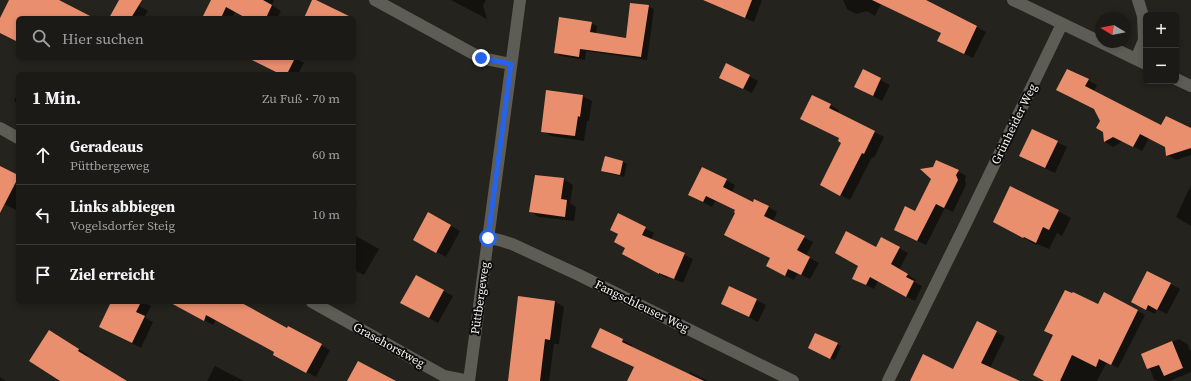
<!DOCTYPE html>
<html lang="de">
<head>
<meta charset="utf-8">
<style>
  :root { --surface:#1c1a16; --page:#292723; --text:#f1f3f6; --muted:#a0a1a1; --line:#3a3835 }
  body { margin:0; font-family:"Source Serif 4",serif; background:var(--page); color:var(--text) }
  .controls { position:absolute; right:12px; top:12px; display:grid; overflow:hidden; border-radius:6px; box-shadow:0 2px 6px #0003 }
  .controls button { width:36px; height:36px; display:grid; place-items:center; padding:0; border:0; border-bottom:1px solid var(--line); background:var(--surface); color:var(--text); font:20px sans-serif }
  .compass { position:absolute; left:1095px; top:12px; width:36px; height:36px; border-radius:50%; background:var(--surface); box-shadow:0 2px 6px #0003; rotate:280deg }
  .stop { position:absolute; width:12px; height:12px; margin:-9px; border:3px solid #2563eb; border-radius:50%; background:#fff }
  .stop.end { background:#2563eb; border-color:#fff; box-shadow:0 1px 4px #0008 }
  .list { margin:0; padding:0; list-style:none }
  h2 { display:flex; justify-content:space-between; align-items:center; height:52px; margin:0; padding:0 16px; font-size:17px }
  h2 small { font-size:13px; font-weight:400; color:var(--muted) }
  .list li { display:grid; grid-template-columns:26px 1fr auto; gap:12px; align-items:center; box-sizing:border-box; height:60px; padding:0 16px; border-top:1px solid var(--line) }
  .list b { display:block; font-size:15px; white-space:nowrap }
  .list p { margin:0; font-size:13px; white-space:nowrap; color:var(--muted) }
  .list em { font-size:13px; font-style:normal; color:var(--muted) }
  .icon { flex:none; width:22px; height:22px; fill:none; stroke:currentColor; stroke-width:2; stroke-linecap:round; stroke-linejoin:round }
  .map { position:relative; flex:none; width:1191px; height:381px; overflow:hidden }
  .search { position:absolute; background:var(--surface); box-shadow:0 2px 6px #0003; left:16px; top:16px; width:340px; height:44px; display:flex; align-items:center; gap:10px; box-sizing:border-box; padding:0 14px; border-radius:6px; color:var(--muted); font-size:15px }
  .panel { position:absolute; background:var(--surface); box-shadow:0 2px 6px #0003; left:16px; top:72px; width:340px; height:232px; border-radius:6px }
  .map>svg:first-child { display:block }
  .shadow { fill:#0007 }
  .building { fill:#ea8f6e }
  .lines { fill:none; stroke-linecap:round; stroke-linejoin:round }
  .minor { stroke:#5e5d55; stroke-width:12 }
  .route { stroke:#2563eb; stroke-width:5 }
  .labels { text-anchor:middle; stroke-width:4; stroke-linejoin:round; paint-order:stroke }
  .street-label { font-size:12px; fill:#f5f4f0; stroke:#0d0c0a }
</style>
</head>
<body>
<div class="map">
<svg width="1191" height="381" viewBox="0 0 1191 381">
  <rect width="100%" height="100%" fill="#25231d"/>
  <g class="shadow">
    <path d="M 121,0 L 129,0 L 148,11 L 143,18 L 110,18 Z"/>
    <path d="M 212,0 L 274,0 L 272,5 L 281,11 L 277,18 L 247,18 L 236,11 L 232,18 L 203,18 Z"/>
    <path d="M 451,0 L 486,0 L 483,5 L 487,19 Z"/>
    <path d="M 726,0 L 762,0 L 754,22 L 732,13 L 723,8 Z"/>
    <path d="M 843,0 L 925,0 L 986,32 L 973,58 L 947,45 L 942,33 L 881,4 L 875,16 L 867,11 L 856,14 L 847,9 Z"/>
    <path d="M 648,6 L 654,9 L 647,60 L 586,51 L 585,60 L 561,56 L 555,53 L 591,23 L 597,26 L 596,34 L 627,39 Z"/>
    <path d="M 264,58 L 296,58 L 304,63 L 298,74 L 281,74 Z"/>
    <path d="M 863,71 L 890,85 L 882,101 L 865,92 Z"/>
    <path d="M 749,76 L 758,81 L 752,93 L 730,82 Z"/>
    <path d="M 1088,80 L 1097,85 L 1094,91 L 1162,127 L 1191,129 L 1191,155 L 1176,160 L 1167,155 L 1166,147 L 1149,138 L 1142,151 L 1123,141 L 1113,147 L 1105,142 L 1104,131 L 1095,109 L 1066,95 Z"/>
    <path d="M 18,93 L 18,103 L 14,101 Z"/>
    <path d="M 582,96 L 592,101 L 589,121 L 587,121 L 584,141 L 551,136 L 542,131 Z"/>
    <path d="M 830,105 L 839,110 L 838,114 L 884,137 L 874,158 L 872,157 L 850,200 L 830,190 L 842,143 L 840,138 L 810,124 Z"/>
    <path d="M 1033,130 L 1067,147 L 1055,173 L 1029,161 Z"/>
    <path d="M 606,158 L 623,162 L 627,164 L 624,177 L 607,173 L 603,171 Z"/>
    <path d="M 0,167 L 18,176 L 18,211 L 0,202 Z"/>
    <path d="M 958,171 L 966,176 L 965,180 L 966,185 L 953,212 L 945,208 L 926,245 L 895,230 Z"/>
    <path d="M 536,176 L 564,179 L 573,185 L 570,203 L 576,207 L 574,221 L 539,217 L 530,211 Z"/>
    <path d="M 726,180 L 735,185 L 732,192 L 754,203 L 768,207 L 777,212 L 773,221 L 813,242 L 806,256 L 819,263 L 810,279 L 798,273 L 794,280 L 776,271 L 771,258 L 736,210 L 715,201 L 712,207 L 689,195 Z"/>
    <path d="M 1191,185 L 1191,226 L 1176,217 Z"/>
    <path d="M 354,201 L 357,202 L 354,208 Z"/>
    <path d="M 1058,211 L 1071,218 L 1062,236 L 1057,233 L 1049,249 L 1037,244 L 1036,245 L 1007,228 Z"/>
    <path d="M 429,213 L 460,231 L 446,257 L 424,245 Z"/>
    <path d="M 618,215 L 654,233 L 651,240 L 693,259 L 683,283 L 668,276 L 667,278 L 623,253 L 626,247 Z"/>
    <path d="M 354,235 L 379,249 L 364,275 L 354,270 Z"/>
    <path d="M 881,238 L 908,253 L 899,270 L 916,280 L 914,282 L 922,286 L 915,301 L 878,281 L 874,289 L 862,283 Z"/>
    <path d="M 1148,272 L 1180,289 L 1167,314 L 1157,309 L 1155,314 L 1141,307 Z"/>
    <path d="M 416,276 L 453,296 L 438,323 L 402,303 Z"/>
    <path d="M 730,287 L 766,305 L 758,322 L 722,304 Z"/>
    <path d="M 519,297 L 555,302 L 564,307 L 559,344 L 554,344 L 549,381 L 508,380 Z"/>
    <path d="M 112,302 L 143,302 L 151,306 L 145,318 L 153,322 L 141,348 L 100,327 Z"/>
    <path d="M 177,302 L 238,302 L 287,330 L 288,328 L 330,350 L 316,377 L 283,360 L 275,352 L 216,320 L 213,325 L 175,304 Z"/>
    <path d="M 1099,306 L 1138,311 L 1145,315 L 1118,368 L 1107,362 L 1097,381 L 1045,381 Z"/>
    <path d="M 601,330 L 632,345 L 631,347 L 688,375 L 690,372 L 708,381 L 636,381 L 635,368 L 593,347 Z"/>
    <path d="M 996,332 L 1005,337 L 990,368 L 1010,381 L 911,381 L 953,371 Z"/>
    <path d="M 58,336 L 88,355 L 86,357 L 126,381 L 62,381 Z"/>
    <path d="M 1179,339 L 1187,344 L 1191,352 L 1191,372 L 1170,381 L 1157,381 L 1154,379 L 1144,354 Z"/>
    <path d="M 837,344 L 841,346 L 835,360 L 814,351 Z"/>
    <path d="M 215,366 L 238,378 L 244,381 L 207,381 Z"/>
    <path d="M 0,377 L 6,381 L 0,381 Z"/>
  </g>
  <g class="building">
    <path d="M 9,0 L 59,0 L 94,18 L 18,18 L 18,42 L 0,33 L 0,18 Z"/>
    <path d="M 119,0 L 142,0 L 131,18 L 109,18 Z"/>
    <path d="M 211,0 L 263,0 L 272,5 L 266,18 L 246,18 L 226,7 L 221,18 L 202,18 Z"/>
    <path d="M 312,0 L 316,0 L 353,18 L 304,18 Z"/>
    <path d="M 703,0 L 752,0 L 745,18 Z"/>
    <path d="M 872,0 L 926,0 L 977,26 L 964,54 L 937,41 L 941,33 Z"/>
    <path d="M 630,3 L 649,5 L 641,57 L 580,49 L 579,57 L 554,53 L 559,17 L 592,22 L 590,32 L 626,38 Z"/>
    <path d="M 248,58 L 295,58 L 287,74 L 280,74 Z"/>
    <path d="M 726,63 L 750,75 L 743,89 L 719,78 Z"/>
    <path d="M 863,69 L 881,78 L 873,96 L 854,87 Z"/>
    <path d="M 1067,69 L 1089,79 L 1085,86 L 1161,125 L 1166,116 L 1191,128 L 1191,148 L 1166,156 L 1165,147 L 1140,134 L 1133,147 L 1113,137 L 1104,142 L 1103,132 L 1096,128 L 1100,121 L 1094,109 L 1056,90 Z"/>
    <path d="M 546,90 L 583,95 L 580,117 L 578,116 L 575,136 L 541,132 Z"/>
    <path d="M 812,95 L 831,104 L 829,108 L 875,131 L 864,154 L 862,153 L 840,196 L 820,185 L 841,143 L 838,141 L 839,138 L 800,119 Z"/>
    <path d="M 1032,129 L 1058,141 L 1045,168 L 1019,156 Z"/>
    <path d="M 605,156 L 623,161 L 620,175 L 601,171 Z"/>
    <path d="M 936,160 L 959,170 L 956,175 L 958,180 L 944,208 L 936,204 L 917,241 L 894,230 L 905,206 L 915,211 L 931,179 L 920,169 L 933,167 Z"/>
    <path d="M 0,166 L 18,175 L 18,178 L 0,213 Z"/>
    <path d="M 702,167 L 727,179 L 723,187 L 753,202 L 754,199 L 769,206 L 764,216 L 805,236 L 797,250 L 810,257 L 801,275 L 788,269 L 785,276 L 766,266 L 770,258 L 724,235 L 735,213 L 734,212 L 735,210 L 706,196 L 703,202 L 688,195 Z"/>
    <path d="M 535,175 L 564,178 L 561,199 L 567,200 L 565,217 L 529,212 Z"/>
    <path d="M 1010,186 L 1059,210 L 1049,230 L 1043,227 L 1036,243 L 1024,237 L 1023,238 L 993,222 Z"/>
    <path d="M 428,212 L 451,225 L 436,253 L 413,240 Z"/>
    <path d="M 618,213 L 646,227 L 642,235 L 685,253 L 674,279 L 659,273 L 659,274 L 622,254 L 625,248 L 614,242 L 618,234 L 610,230 Z"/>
    <path d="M 846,231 L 876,247 L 881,237 L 900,247 L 891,264 L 908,274 L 906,277 L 914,281 L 906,297 L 870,277 L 866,285 L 852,279 L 858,266 L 835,253 Z"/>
    <path d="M 1147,271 L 1171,283 L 1157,310 L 1148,305 L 1146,310 L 1131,302 Z"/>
    <path d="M 416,275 L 444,290 L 429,318 L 400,303 Z"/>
    <path d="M 729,286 L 757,299 L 749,317 L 721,304 Z"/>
    <path d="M 1065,290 L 1072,293 L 1073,292 L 1098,304 L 1104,292 L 1138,310 L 1111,365 L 1099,359 L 1096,367 L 1072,355 L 1060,381 L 1044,381 L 1033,375 L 1053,335 L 1044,331 Z"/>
    <path d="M 518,296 L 555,301 L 550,340 L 545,339 L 540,381 L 508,381 Z"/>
    <path d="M 111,302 L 141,302 L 136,312 L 145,316 L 132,343 L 99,327 Z"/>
    <path d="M 169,302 L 240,302 L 287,328 L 288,326 L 322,344 L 306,373 L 273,355 L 274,352 L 206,315 L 204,321 Z"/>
    <path d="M 977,321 L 997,331 L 981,363 L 1020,381 L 910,381 L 923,354 L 953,369 Z"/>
    <path d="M 600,328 L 623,339 L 622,342 L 704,381 L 627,381 L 634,367 L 591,347 Z"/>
    <path d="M 49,330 L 79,349 L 78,351 L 127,381 L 60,381 L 29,361 Z"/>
    <path d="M 815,333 L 838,343 L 830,359 L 808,348 Z"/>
    <path d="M 1172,341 L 1183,368 L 1164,376 L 1159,365 L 1147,369 L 1141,354 Z"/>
    <path d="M 358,361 L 396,381 L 347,381 Z"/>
  </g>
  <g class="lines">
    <g class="minor">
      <path d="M 375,0 L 481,58 L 511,64"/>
      <path d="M 1013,0 L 1146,64"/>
      <path d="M 1136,59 L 1144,40 L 1143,16 L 1138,0"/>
      <path d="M 1176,79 L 1191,86"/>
      <path d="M 0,128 L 18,138"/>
      <path d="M 488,238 L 499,240 L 512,244 L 579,275 L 793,381"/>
      <path d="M 312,302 L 444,376 L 469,381 L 520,0"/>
      <path d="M 888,381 L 966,223 L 1062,24"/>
    </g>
  </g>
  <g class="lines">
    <path class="route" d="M 481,58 L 511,64 L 488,238"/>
  </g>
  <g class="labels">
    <g class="street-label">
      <text transform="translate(1014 124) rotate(-64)" y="4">Grünheider Weg</text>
      <text transform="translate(480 298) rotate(-82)" y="4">Püttbergeweg</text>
      <text transform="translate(642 306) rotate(26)" y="4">Fangschleuser Weg</text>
      <text transform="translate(389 345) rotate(29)" y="4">Grasehorstweg</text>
    </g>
  </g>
</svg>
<div class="controls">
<button>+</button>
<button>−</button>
</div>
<svg class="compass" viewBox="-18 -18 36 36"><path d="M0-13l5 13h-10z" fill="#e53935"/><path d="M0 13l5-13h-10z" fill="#a0a1a1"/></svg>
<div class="stop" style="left:488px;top:238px"></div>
<div class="stop end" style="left:481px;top:58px"></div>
<div class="search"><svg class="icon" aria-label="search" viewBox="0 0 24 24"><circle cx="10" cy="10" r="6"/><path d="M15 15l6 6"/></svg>Hier suchen</div>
<section class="panel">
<h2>1 Min.<small>Zu Fuß · 70 m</small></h2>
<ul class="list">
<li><svg class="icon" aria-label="ahead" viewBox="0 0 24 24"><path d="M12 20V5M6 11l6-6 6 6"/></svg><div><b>Geradeaus</b><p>Püttbergeweg</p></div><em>60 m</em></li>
<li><svg class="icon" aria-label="left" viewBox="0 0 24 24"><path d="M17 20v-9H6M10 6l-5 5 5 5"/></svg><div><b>Links abbiegen</b><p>Vogelsdorfer Steig</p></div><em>10 m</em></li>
<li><svg class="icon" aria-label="arrive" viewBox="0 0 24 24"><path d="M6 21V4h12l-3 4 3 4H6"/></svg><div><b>Ziel erreicht</b></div></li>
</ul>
</section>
</div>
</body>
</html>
